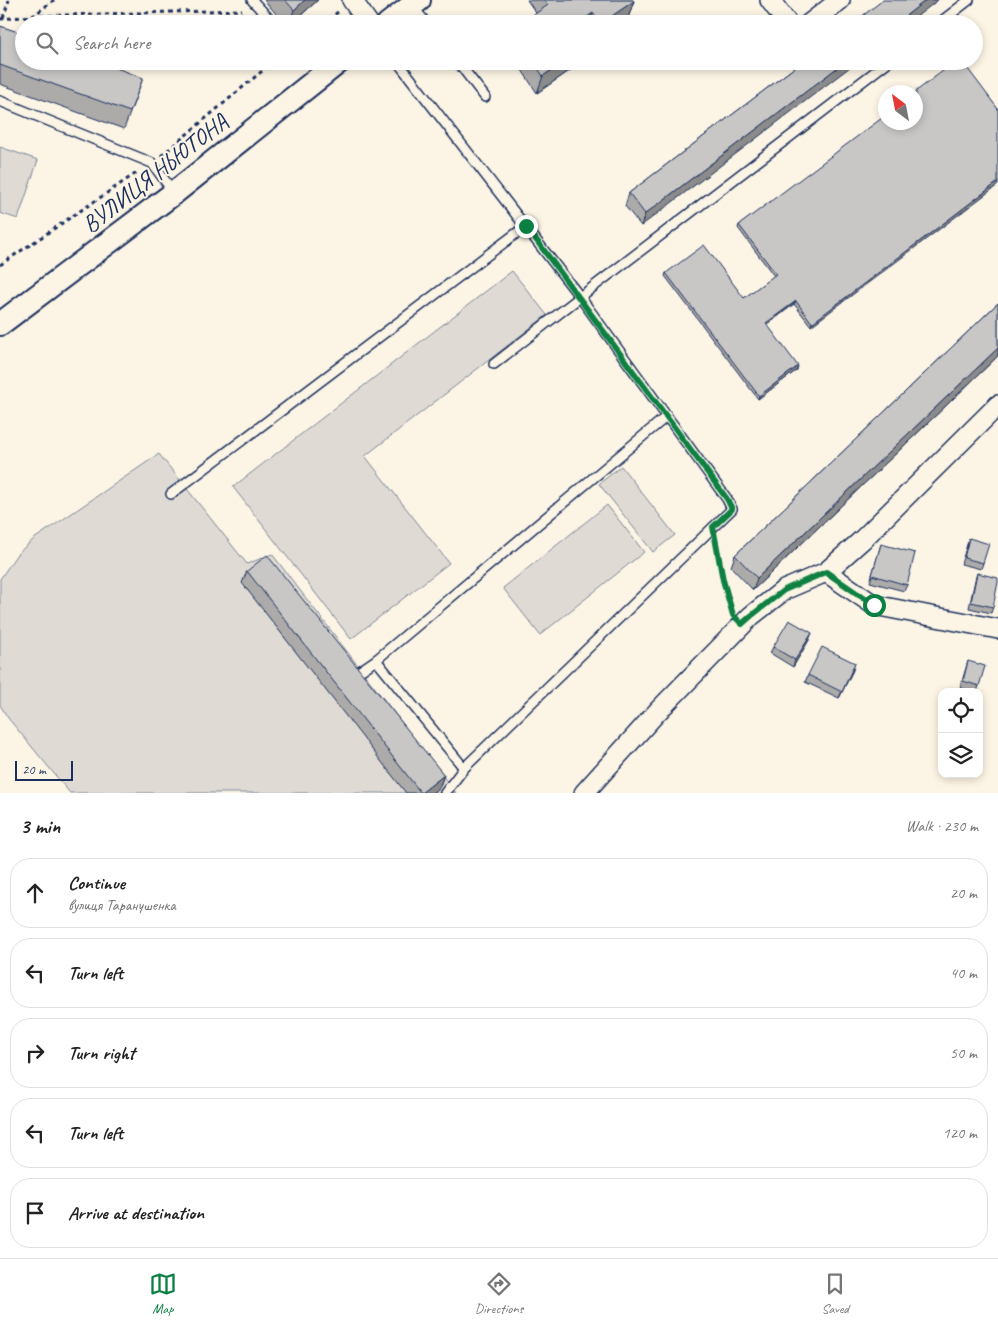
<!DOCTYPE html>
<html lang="en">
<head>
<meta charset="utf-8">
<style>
  :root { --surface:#fff; --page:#f6f6f6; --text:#222; --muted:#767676; --line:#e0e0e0; --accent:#0b8043 }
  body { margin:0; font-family:Caveat,sans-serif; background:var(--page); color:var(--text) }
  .controls { position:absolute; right:15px; bottom:15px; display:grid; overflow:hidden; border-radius:10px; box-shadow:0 2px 8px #0003 }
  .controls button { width:45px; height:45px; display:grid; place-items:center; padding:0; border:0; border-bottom:1px solid var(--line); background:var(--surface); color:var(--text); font:25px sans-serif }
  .compass { position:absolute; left:878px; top:85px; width:45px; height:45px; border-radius:50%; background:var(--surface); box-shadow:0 2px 8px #0003; rotate:328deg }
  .scale { position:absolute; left:15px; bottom:12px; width:58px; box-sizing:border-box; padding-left:5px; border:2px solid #1b2f5e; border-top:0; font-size:14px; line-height:18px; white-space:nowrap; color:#1b2f5e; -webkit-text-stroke:4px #fcf5e5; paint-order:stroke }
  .stop { position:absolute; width:15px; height:15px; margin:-11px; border:4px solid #0b8043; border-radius:50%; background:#fff }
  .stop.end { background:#0b8043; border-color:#fff; box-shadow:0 1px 5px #0008 }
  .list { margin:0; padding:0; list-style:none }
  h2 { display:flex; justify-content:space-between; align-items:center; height:65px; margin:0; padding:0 20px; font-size:21px }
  h2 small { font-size:16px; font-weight:400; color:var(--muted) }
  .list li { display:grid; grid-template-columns:32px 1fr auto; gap:15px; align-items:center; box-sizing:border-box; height:70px; margin:0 10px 10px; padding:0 10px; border:1px solid var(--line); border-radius:20px }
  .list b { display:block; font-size:19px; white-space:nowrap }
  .list p { margin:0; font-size:16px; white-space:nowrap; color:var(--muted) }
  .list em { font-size:16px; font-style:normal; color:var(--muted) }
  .icon { flex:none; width:28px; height:28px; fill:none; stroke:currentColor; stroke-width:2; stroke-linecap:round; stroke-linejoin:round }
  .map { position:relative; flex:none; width:998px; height:793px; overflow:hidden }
  .search { position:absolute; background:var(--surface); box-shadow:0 2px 8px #0003; left:15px; right:15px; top:15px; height:55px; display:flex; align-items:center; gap:12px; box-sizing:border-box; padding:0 18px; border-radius:28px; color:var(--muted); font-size:19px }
  .sheet { height:465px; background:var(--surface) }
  nav { display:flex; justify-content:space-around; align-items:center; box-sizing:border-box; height:70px; border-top:1px solid var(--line); background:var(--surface); font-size:14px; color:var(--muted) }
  nav a { display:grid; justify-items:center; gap:2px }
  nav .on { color:var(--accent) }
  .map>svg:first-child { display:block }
  .green { fill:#dfdbd4; stroke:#7d8599 }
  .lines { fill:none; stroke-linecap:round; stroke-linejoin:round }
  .service-casing { stroke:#1b2f5e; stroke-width:12 }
  .minor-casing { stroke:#1b2f5e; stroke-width:22 }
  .tertiary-casing { stroke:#1b2f5e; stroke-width:26 }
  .path { stroke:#1b2f5e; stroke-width:3; stroke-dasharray:4 4; stroke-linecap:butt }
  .service { stroke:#fcf5e5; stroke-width:9 }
  .minor { stroke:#fcf5e5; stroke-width:19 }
  .tertiary { stroke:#fcf5e5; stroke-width:22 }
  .wall { fill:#acabaa; stroke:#1b2f5e }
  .shaded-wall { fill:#8c8b8b; stroke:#1b2f5e }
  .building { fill:#c8c7c6; stroke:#1b2f5e }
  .route { stroke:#0b8043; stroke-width:6 }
  .labels { text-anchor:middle; stroke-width:4; stroke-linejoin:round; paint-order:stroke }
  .street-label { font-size:24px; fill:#1b2f5e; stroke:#fcf5e5 }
</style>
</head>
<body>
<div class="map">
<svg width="998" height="793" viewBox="0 0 998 793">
  <rect width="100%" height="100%" fill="#fcf5e5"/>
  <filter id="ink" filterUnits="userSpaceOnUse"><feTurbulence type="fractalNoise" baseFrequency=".02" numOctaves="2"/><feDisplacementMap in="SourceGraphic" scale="10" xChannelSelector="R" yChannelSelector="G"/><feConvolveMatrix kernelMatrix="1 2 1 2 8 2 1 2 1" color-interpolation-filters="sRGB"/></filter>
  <g filter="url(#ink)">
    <g class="green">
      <path d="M 0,147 L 38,160 L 18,219 L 0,213 Z"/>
      <path d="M 512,271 L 547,315 L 365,456 L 449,563 L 351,639 L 233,487 Z"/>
      <path d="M 159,454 L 247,564 L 272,554 L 456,793 L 70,793 L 8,718 L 0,705 L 0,579 L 17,554 L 34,539 Z"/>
      <path d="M 621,466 L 675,535 L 653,552 L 599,484 Z"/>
      <path d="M 607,505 L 644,552 L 540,635 L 503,588 Z"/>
    </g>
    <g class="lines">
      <g class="service-casing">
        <g id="service">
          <path d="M 252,0 L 274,24"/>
          <path d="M 412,6 L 427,24"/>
          <path d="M 938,24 L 969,0"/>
          <path d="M 397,61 L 580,297 L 494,364"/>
          <path d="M 457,61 L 485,97"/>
          <path d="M 0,101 L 152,163 L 174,193"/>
          <path d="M 171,494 L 526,226"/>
          <path d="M 376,660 L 464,768"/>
          <path d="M 351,677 L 376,660 L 667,416"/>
          <path d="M 445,793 L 464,768 L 732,509 L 727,499 L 580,297 L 889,61"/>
        </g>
      </g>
      <g class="minor-casing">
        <g id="minor">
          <path d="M 352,0 L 369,24"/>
          <path d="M 770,0 L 788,24"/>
          <path d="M 809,24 L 840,0"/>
          <path d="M 826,572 L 874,605 L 998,629"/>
          <path d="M 584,793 L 658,711 L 751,616 L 784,590 L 826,572 L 862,540 L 998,405"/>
        </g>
      </g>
      <g class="tertiary-casing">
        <g id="tertiary">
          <path d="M 388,24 L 419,0"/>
          <path d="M 0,324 L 174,193 L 340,61"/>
        </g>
      </g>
      <g class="path">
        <path d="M 33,16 L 242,10"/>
        <path d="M 3,18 L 9,0"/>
        <path d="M 0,19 L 33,16 L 54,0"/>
        <path d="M 322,24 L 338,12"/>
        <path d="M 161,156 L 274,61"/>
        <path d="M 0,265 L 138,172"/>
        <path d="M 716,543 L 723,580 L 732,610"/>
      </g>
      <use href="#service" class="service"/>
      <use href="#minor" class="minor"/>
      <use href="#tertiary" class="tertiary"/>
    </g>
    <g class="wall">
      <path d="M 264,0 L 318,0 L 291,24 L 285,24 Z"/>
      <path d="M 527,0 L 633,0 L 634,1 L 628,18 L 620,24 L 520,24 L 536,13 Z"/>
      <path d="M 0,26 L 143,78 L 124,129 L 0,84 Z"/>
      <path d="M 516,61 L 580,61 L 578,65 L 537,93 Z"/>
      <path d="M 803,61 L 641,226 L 625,206 L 629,193 Z"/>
      <path d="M 886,122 L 811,326 L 794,304 L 767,325 L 797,370 L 758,399 L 665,276 L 666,273 L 744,298 L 774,276 L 738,228 L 739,225 Z"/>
      <path d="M 998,303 L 998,356 L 753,590 L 731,567 L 735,555 Z"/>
      <path d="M 969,538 L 983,563 L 981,569 L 961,564 Z"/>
      <path d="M 881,544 L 907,585 L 904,591 L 870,582 Z"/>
      <path d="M 247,571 L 444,775 L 439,788 L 432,793 L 406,793 L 242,583 Z"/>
      <path d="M 977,573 L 993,607 L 991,613 L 969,608 L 975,580 Z"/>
      <path d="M 809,640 L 793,667 L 770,653 L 773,647 Z"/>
      <path d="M 968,661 L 979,686 L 977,692 L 960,688 Z"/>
      <path d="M 853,670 L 839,698 L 805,682 L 808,675 Z"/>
    </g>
    <g class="shaded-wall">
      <path d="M 305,0 L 318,0 L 291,24 L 289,24 L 294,10 Z"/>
      <path d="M 926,0 L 938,0 L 907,24 L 895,24 Z"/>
      <path d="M 634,1 L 628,18 L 620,24 L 600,24 Z"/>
      <path d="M 593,13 L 589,24 L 577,24 Z"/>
      <path d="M 565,61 L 580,61 L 578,65 L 537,93 L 543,76 Z"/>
      <path d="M 846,61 L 858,61 L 641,226 L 645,214 Z"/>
      <path d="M 998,182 L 998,185 L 811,326 L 812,323 Z"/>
      <path d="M 796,301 L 794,304 L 765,326 L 766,323 Z"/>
      <path d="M 998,348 L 998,356 L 753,590 L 757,578 Z"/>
      <path d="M 798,366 L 797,370 L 758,399 L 759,396 Z"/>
      <path d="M 812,633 L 809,640 L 793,667 L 795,660 Z"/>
      <path d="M 855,663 L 853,670 L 839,698 L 842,692 Z"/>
      <path d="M 444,775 L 439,788 L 432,793 L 421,793 Z"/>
    </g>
    <g class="building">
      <path d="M 285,0 L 305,0 L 294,10 Z"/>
      <path d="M 544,0 L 633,0 L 634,1 L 600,24 L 593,13 L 577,24 L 520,24 L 548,5 Z"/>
      <path d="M 883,0 L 926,0 L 895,24 L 852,24 Z"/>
      <path d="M 0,26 L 24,34 L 24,61 L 98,61 L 143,78 L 130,112 L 0,65 Z"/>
      <path d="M 533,61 L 565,61 L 543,76 Z"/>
      <path d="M 803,61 L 846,61 L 645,214 L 629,193 Z"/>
      <path d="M 956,61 L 962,61 L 998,109 L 998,182 L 812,323 L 796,301 L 766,323 L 798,366 L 759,396 L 666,273 L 704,245 L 744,298 L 776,274 L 739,225 L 886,115 L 886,122 L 916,122 L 916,92 L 915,92 Z"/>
      <path d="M 998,303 L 998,348 L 757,578 L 735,555 Z"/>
      <path d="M 969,538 L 989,544 L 983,563 L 964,558 Z"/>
      <path d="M 881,544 L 915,553 L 907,585 L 872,575 Z"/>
      <path d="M 267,555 L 444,775 L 421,793 L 247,571 Z"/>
      <path d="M 977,573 L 998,578 L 998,582 L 993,607 L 971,602 Z"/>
      <path d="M 789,620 L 812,633 L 795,660 L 773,647 Z"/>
      <path d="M 822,647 L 855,663 L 842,692 L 808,675 Z"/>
      <path d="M 968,661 L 985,666 L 979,686 L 963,681 Z"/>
    </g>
  </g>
  <g class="lines" filter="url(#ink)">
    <path class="route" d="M 526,226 L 727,499 L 732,509 L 713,527 L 723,580 L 733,615 L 742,624 L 751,616 L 784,590 L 826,572 L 874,605"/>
  </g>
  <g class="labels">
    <g class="street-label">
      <text transform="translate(155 173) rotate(-38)" y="8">ВУЛИЦЯ НЬЮТОНА</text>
    </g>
  </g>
</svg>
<div class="controls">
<button><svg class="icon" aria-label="locate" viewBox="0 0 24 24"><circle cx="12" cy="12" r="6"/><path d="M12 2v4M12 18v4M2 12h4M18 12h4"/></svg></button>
<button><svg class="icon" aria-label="layers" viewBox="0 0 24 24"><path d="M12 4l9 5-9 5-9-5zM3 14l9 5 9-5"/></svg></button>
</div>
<svg class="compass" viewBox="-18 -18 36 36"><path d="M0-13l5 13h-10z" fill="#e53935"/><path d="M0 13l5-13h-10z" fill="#767676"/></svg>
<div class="scale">20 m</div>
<div class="stop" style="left:874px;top:605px"></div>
<div class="stop end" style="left:526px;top:226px"></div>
<div class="search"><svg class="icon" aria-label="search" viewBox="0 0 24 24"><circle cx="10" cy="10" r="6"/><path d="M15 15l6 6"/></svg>Search here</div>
</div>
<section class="sheet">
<h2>3 min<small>Walk · 230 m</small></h2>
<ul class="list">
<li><svg class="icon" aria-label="ahead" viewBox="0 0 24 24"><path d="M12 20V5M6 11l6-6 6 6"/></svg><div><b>Continue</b><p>вулиця Таранушенка</p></div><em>20 m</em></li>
<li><svg class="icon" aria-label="left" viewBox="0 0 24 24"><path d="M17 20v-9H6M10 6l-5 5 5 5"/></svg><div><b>Turn left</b></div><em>40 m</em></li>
<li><svg class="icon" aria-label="right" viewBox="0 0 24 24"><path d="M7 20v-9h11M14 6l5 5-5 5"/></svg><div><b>Turn right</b></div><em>50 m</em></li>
<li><svg class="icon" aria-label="left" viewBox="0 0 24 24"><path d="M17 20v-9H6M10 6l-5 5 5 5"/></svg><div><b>Turn left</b></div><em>120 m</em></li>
<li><svg class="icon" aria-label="arrive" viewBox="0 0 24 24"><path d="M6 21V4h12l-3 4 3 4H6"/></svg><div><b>Arrive at destination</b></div></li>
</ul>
</section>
<nav>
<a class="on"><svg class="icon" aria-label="map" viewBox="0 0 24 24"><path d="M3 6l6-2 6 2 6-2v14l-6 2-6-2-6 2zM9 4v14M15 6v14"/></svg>Map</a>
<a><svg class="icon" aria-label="directions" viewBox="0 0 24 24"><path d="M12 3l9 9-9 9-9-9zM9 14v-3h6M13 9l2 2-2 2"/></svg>Directions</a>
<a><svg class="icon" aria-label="saved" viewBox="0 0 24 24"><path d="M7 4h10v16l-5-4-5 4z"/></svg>Saved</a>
</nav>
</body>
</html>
